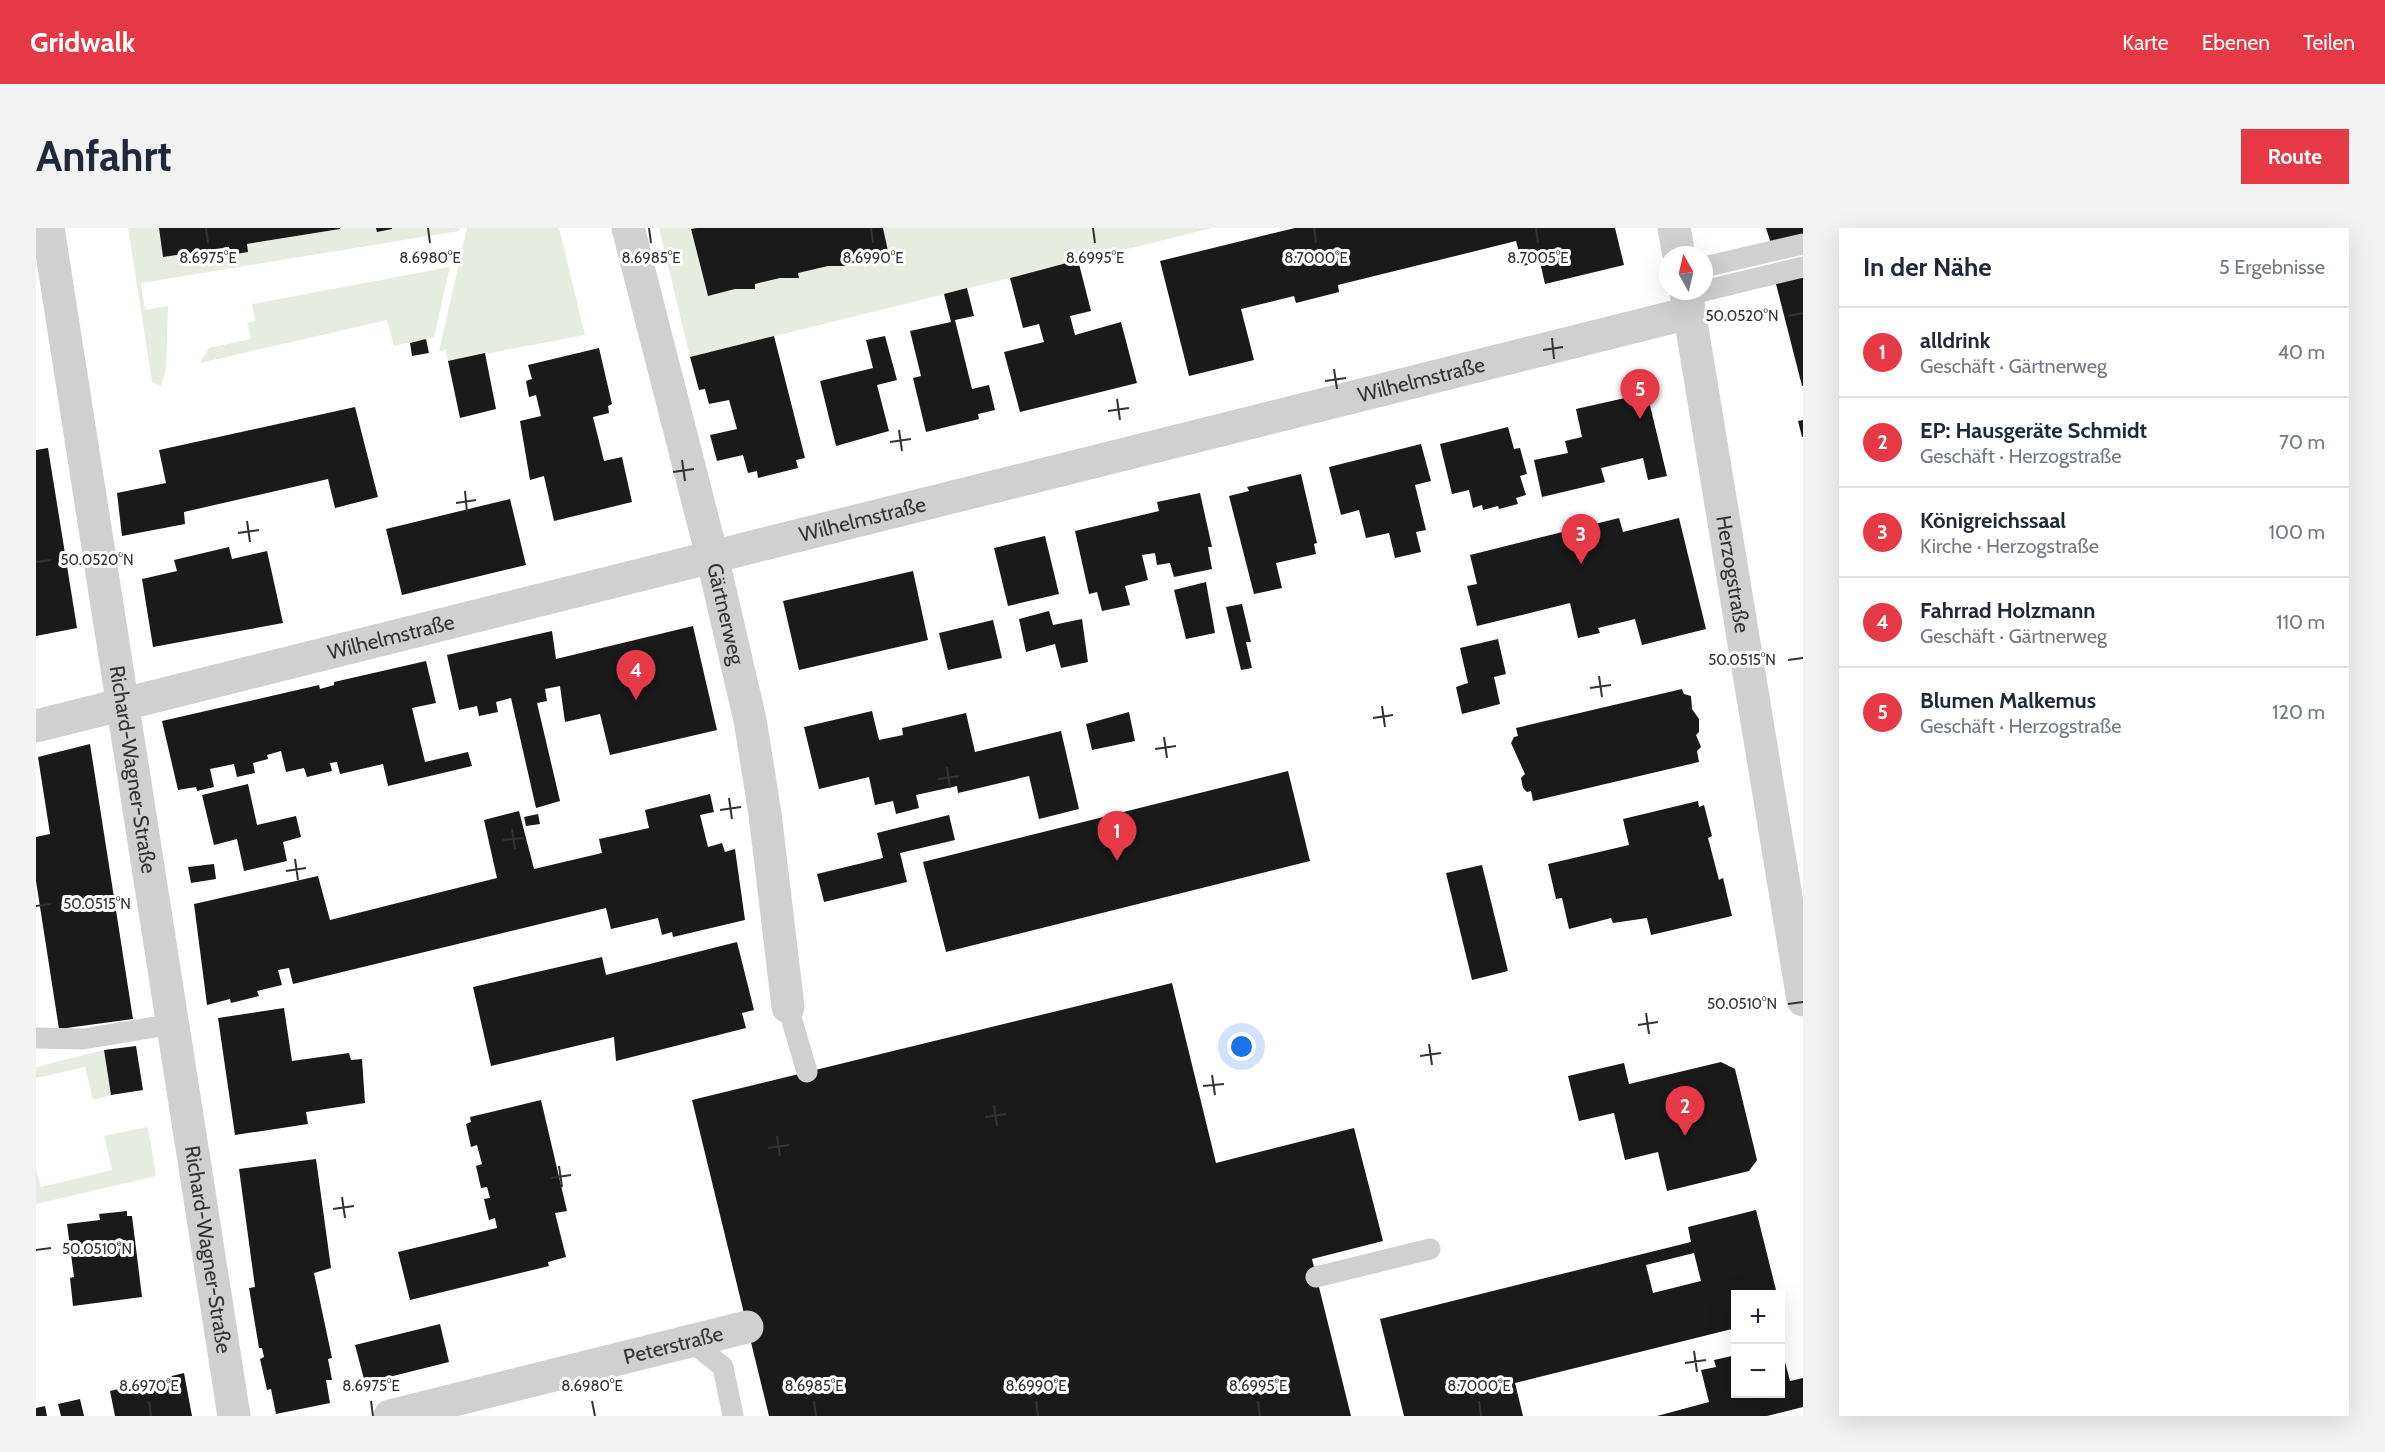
<!DOCTYPE html>
<html lang="de">
<head>
<meta charset="utf-8">
<style>
  :root { --surface:#fff; --page:#f2f2f3; --text:#1f2937; --muted:#747a83; --line:#e0e1e3; --accent:#e63946 }
  body { margin:0; font-family:Cabin,sans-serif; background:var(--page); color:var(--text) }
  .controls { position:absolute; right:18px; bottom:18px; display:grid; overflow:hidden; border-radius:0px; box-shadow:0 6px 24px #0002 }
  .controls button { width:54px; height:54px; display:grid; place-items:center; padding:0; border:0; border-bottom:2px solid var(--line); background:var(--surface); color:var(--text); font:30px sans-serif }
  .compass { position:absolute; left:1623px; top:18px; width:54px; height:54px; border-radius:50%; background:var(--surface); box-shadow:0 6px 24px #0002; rotate:352deg }
  .you { position:absolute; left:1206px; top:819px; width:21px; height:21px; margin:-15px; border:4px solid #fff; border-radius:50%; background:#1a73e8; box-shadow:0 0 0 9px #1a73e833 }
  .badge { display:grid; place-items:center; width:39px; height:39px; border-radius:50%; background:var(--accent); color:#fff; font-size:20px; font-weight:700 }
  .pin { position:absolute; translate:-50% -50px; filter:drop-shadow(0 2px 3px #0008) }
  .pin::after { content:''; position:absolute; top:32px; width:21px; height:18px; background:inherit; clip-path:polygon(0 0,100% 0,50% 100%) }
  .list { margin:0; padding:0; list-style:none }
  h2 { display:flex; justify-content:space-between; align-items:center; height:78px; margin:0; padding:0 24px; font-size:26px }
  h2 small { font-size:20px; font-weight:400; color:var(--muted) }
  .list li { display:grid; grid-template-columns:39px 1fr auto; gap:18px; align-items:center; box-sizing:border-box; height:90px; padding:0 24px; border-top:2px solid var(--line) }
  .list b { display:block; font-size:22px; white-space:nowrap }
  .list p { margin:0; font-size:20px; white-space:nowrap; color:var(--muted) }
  .list em { font-size:20px; font-style:normal; color:var(--muted) }
  .map { position:relative; flex:none; width:1767px; height:1188px; overflow:hidden; border-radius:0px }
  header { display:flex; align-items:center; gap:36px; box-sizing:border-box; height:84px; padding:0 30px; background:var(--accent); color:#fff }
  header strong { font-size:28px }
  nav { display:flex; gap:33px; margin-inline-start:auto; font-size:21px }
  .intro { display:flex; align-items:center; justify-content:space-between; box-sizing:border-box; height:144px; padding:0 36px }
  h1 { margin:0; font-size:42px }
  .button { padding:15px 27px; border-radius:0px; background:var(--accent); color:#fff; font-size:21px; font-weight:700 }
  main { display:flex; gap:36px; padding:0 36px }
  aside { flex:1; background:var(--surface); border-radius:0px; box-shadow:0 6px 24px #0002 }
  .map>svg:first-child { display:block }
  .green { fill:#e6ecdf }
  .building { fill:#1a1a1a; fill-rule:evenodd }
  .lines { fill:none; stroke-linecap:round; stroke-linejoin:round }
  .lane { stroke:#d0d0d0; stroke-width:21 }
  .street { stroke:#d0d0d0; stroke-width:33 }
  .ticks { fill:none; stroke:#333; stroke-width:2 }
  .labels { text-anchor:middle; stroke-width:6; stroke-linejoin:round; paint-order:stroke }
  .street-label { font-size:21px; fill:#333; stroke:#fff }
  .ticks-label { font-size:15px; text-anchor:middle; fill:#333; stroke:#fff; stroke-width:6; stroke-linejoin:round; paint-order:stroke }
</style>
</head>
<body>
<header>
<strong>Gridwalk</strong>
<nav><a>Karte</a><a>Ebenen</a><a>Teilen</a></nav>
</header>
<div class="intro"><h1>Anfahrt</h1><a class="button">Route</a></div>
<main>
<div class="map">
<svg width="1767" height="1188" viewBox="0 0 1767 1188">
  <rect width="100%" height="100%" fill="#fff"/>
  <g class="green">
    <path d="M 92,0 L 123,0 L 127,28 L 193,19 L 194,26 L 211,16 L 311,0 L 340,0 L 341,3 L 358,0 L 424,0 L 423,3 L 105,55 L 109,82 L 132,78 L 130,141 L 125,158 L 116,154 Z"/>
    <path d="M 431,0 L 523,0 L 549,107 L 412,133 L 410,122 L 403,123 Z"/>
    <path d="M 623,0 L 661,0 L 655,2 L 672,68 L 699,61 L 719,61 L 719,56 L 744,50 L 763,50 L 762,45 L 792,38 L 810,38 L 810,33 L 849,29 L 849,24 L 852,23 L 847,0 L 1176,0 L 654,129 Z"/>
    <path d="M 414,39 L 398,109 L 358,118 L 351,92 L 164,135 L 173,120 L 215,111 L 211,95 L 219,93 L 216,76 Z"/>
    <path d="M 68,822 L 75,867 L 57,872 L 49,839 L 0,850 L 0,839 Z"/>
    <path d="M 112,899 L 120,948 L 0,976 L 0,941 L 5,959 L 76,942 L 68,908 Z"/>
  </g>
  <g class="building">
    <path d="M 123,0 L 304,0 L 304,1 L 211,16 L 212,24 L 194,27 L 193,19 L 127,29 Z"/>
    <path d="M 340,0 L 356,0 L 356,1 L 341,4 Z"/>
    <path d="M 661,0 L 847,0 L 852,23 L 849,24 L 849,29 L 810,33 L 810,38 L 792,38 L 762,45 L 763,50 L 744,50 L 719,56 L 719,61 L 699,61 L 672,68 L 655,1 Z"/>
    <path d="M 1259,0 L 1579,0 L 1588,37 L 1509,56 L 1504,34 L 1487,38 L 1480,13 L 1302,57 L 1303,64 L 1260,75 L 1258,68 L 1205,81 L 1218,132 L 1153,148 L 1124,33 Z"/>
    <path d="M 1730,0 L 1767,0 L 1767,7 L 1735,16 Z"/>
    <path d="M 1042,32 L 1055,83 L 1034,88 L 1039,107 L 1085,94 L 1101,155 L 984,184 L 968,124 L 1008,114 L 1003,96 L 987,100 L 974,50 Z"/>
    <path d="M 1767,44 L 1767,158 L 1766,158 L 1739,52 Z"/>
    <path d="M 931,60 L 938,88 L 919,92 L 936,161 L 953,157 L 959,182 L 942,186 L 943,191 L 890,204 L 877,150 L 885,148 L 874,103 L 915,94 L 908,66 Z"/>
    <path d="M 738,108 L 769,230 L 760,232 L 762,240 L 722,250 L 721,243 L 712,245 L 707,227 L 681,233 L 674,207 L 701,201 L 693,172 L 673,176 L 669,161 L 663,162 L 654,129 Z"/>
    <path d="M 849,108 L 861,152 L 841,157 L 853,203 L 800,218 L 784,153 L 837,140 L 830,112 Z"/>
    <path d="M 390,111 L 393,125 L 376,128 L 374,115 Z"/>
    <path d="M 563,120 L 576,176 L 572,178 L 573,185 L 557,189 L 568,233 L 586,229 L 596,274 L 518,293 L 508,248 L 494,252 L 484,193 L 505,188 L 500,167 L 493,169 L 490,153 L 496,151 L 492,137 Z"/>
    <path d="M 449,125 L 460,181 L 424,190 L 412,133 Z"/>
    <path d="M 1611,165 L 1631,248 L 1612,252 L 1607,230 L 1565,240 L 1569,254 L 1506,269 L 1498,232 L 1532,225 L 1529,213 L 1546,209 L 1540,181 Z"/>
    <path d="M 319,179 L 342,269 L 299,280 L 292,251 L 148,284 L 149,296 L 86,308 L 81,265 L 130,255 L 123,222 Z"/>
    <path d="M 1767,192 L 1767,209 L 1766,209 L 1762,193 Z"/>
    <path d="M 1472,199 L 1478,221 L 1484,220 L 1491,246 L 1484,248 L 1490,267 L 1480,270 L 1482,276 L 1463,281 L 1462,278 L 1447,282 L 1446,277 L 1437,280 L 1433,262 L 1416,266 L 1404,216 Z"/>
    <path d="M 1385,216 L 1395,253 L 1379,257 L 1390,302 L 1380,304 L 1385,324 L 1359,330 L 1353,305 L 1330,310 L 1323,282 L 1305,287 L 1293,239 Z"/>
    <path d="M 12,220 L 41,400 L 0,408 L 0,222 Z"/>
    <path d="M 1265,246 L 1281,315 L 1278,316 L 1280,326 L 1240,335 L 1246,360 L 1218,366 L 1193,268 L 1213,263 L 1211,259 Z"/>
    <path d="M 1164,265 L 1176,319 L 1172,319 L 1176,341 L 1138,349 L 1134,335 L 1121,337 L 1119,325 L 1106,327 L 1112,352 L 1089,358 L 1094,377 L 1066,383 L 1061,364 L 1053,366 L 1039,303 L 1123,283 L 1121,274 Z"/>
    <path d="M 474,271 L 490,337 L 366,367 L 350,301 Z"/>
    <path d="M 1583,290 L 1587,304 L 1643,290 L 1670,401 L 1606,417 L 1599,391 L 1562,400 L 1564,405 L 1542,410 L 1534,375 L 1441,398 L 1431,358 L 1441,356 L 1434,327 Z"/>
    <path d="M 1009,308 L 1023,366 L 972,378 L 958,320 Z"/>
    <path d="M 193,319 L 196,331 L 231,323 L 247,395 L 117,419 L 106,351 L 141,343 L 138,332 Z"/>
    <path d="M 877,343 L 892,412 L 763,442 L 747,373 Z"/>
    <path d="M 1170,354 L 1179,405 L 1150,411 L 1138,362 Z"/>
    <path d="M 1206,376 L 1215,414 L 1210,414 L 1216,440 L 1205,442 L 1190,379 Z"/>
    <path d="M 1013,383 L 1017,397 L 1046,391 L 1052,434 L 1025,440 L 1019,416 L 990,424 L 983,391 Z"/>
    <path d="M 957,392 L 966,430 L 912,442 L 903,405 Z"/>
    <path d="M 657,398 L 681,502 L 574,527 L 564,486 L 529,494 L 524,458 L 509,461 L 511,473 L 501,475 L 524,573 L 500,580 L 475,470 L 460,474 L 462,484 L 443,488 L 441,478 L 423,482 L 411,427 L 516,403 L 520,431 Z"/>
    <path d="M 1462,411 L 1470,446 L 1458,449 L 1464,476 L 1426,486 L 1420,459 L 1432,455 L 1424,420 Z"/>
    <path d="M 390,433 L 400,475 L 376,480 L 389,534 L 432,524 L 436,538 L 352,558 L 347,536 L 304,546 L 301,534 L 294,535 L 296,543 L 271,549 L 268,540 L 250,544 L 245,523 L 231,527 L 232,531 L 217,535 L 219,545 L 201,549 L 198,536 L 174,541 L 178,559 L 161,563 L 160,559 L 142,562 L 126,493 L 283,457 L 284,461 L 298,457 L 298,454 Z"/>
    <path d="M 1646,461 L 1648,466 L 1655,468 L 1656,481 L 1663,491 L 1663,504 L 1660,507 L 1665,519 L 1661,523 L 1663,534 L 1497,573 L 1495,563 L 1491,564 L 1487,560 L 1485,550 L 1489,546 L 1475,515 L 1478,509 L 1482,508 L 1480,500 Z"/>
    <path d="M 836,483 L 843,512 L 867,507 L 866,500 L 930,485 L 939,524 L 1025,503 L 1043,581 L 1003,591 L 993,548 L 922,565 L 921,558 L 880,567 L 883,580 L 860,586 L 857,573 L 839,577 L 833,549 L 783,561 L 768,499 Z"/>
    <path d="M 1093,484 L 1099,513 L 1056,522 L 1050,496 Z"/>
    <path d="M 54,516 L 97,791 L 23,801 L 0,653 L 0,609 L 14,606 L 2,529 Z"/>
    <path d="M 1252,543 L 1274,633 L 910,724 L 887,634 Z"/>
    <path d="M 212,556 L 221,597 L 260,588 L 265,609 L 247,614 L 251,633 L 208,643 L 201,611 L 178,617 L 166,567 Z"/>
    <path d="M 674,566 L 678,584 L 664,587 L 672,619 L 686,615 L 689,624 L 699,621 L 709,692 L 637,709 L 636,704 L 626,707 L 622,690 L 575,701 L 570,680 L 257,756 L 253,740 L 242,742 L 246,757 L 221,763 L 223,768 L 195,775 L 194,771 L 171,777 L 158,676 L 282,648 L 294,692 L 461,650 L 448,592 L 483,583 L 498,641 L 566,625 L 563,611 L 613,600 L 609,582 Z"/>
    <path d="M 1662,573 L 1663,579 L 1668,577 L 1676,608 L 1672,610 L 1683,652 L 1687,650 L 1696,688 L 1615,707 L 1611,690 L 1577,695 L 1575,690 L 1533,701 L 1526,670 L 1520,671 L 1512,636 L 1593,617 L 1587,591 Z"/>
    <path d="M 502,586 L 504,596 L 490,598 L 488,589 Z"/>
    <path d="M 913,587 L 919,612 L 864,625 L 871,654 L 788,674 L 781,646 L 847,630 L 841,605 Z"/>
    <path d="M 178,636 L 180,651 L 155,655 L 152,639 Z"/>
    <path d="M 1446,637 L 1472,743 L 1436,752 L 1410,645 Z"/>
    <path d="M 701,714 L 718,782 L 706,785 L 710,800 L 580,833 L 578,809 L 455,838 L 437,759 L 566,729 L 570,747 Z"/>
    <path d="M 1136,755 L 1180,935 L 1318,900 L 1347,1013 L 1276,1031 L 1315,1188 L 733,1188 L 656,872 Z"/>
    <path d="M 248,780 L 256,833 L 313,825 L 315,832 L 326,831 L 329,875 L 270,884 L 272,896 L 199,907 L 182,790 Z"/>
    <path d="M 100,818 L 107,862 L 75,867 L 68,822 Z"/>
    <path d="M 1685,834 L 1699,841 L 1721,932 L 1713,943 L 1631,963 L 1622,924 L 1589,932 L 1578,885 L 1543,893 L 1532,848 L 1588,835 L 1593,856 Z"/>
    <path d="M 505,872 L 531,983 L 519,985 L 530,1029 L 512,1034 L 513,1038 L 374,1072 L 362,1024 L 461,1000 L 459,990 L 453,992 L 448,971 L 454,970 L 451,959 L 445,960 L 440,938 L 446,936 L 441,917 L 435,919 L 430,896 L 435,894 L 434,889 Z"/>
    <path d="M 280,931 L 295,1040 L 278,1045 L 296,1130 L 292,1131 L 296,1152 L 290,1152 L 294,1175 L 240,1186 L 235,1161 L 231,1162 L 224,1131 L 228,1129 L 226,1120 L 223,1120 L 213,1060 L 219,1059 L 203,941 Z"/>
    <path d="M 1720,982 L 1741,1066 L 1700,1066 L 1700,1100 L 1479,1155 L 1487,1188 L 1368,1188 L 1344,1091 L 1655,1014 L 1652,999 ZM 1658,1025 L 1665,1053 L 1617,1065 L 1610,1037 Z"/>
    <path d="M 91,983 L 91,988 L 96,988 L 106,1069 L 37,1078 L 34,1050 L 38,1049 L 31,996 L 64,992 L 63,986 Z"/>
    <path d="M 404,1096 L 413,1134 L 329,1155 L 319,1117 Z"/>
    <path d="M 1744,1115 L 1754,1153 L 1767,1150 L 1767,1179 L 1731,1188 L 1621,1188 L 1673,1174 L 1665,1142 L 1680,1139 L 1678,1132 L 1700,1127 L 1700,1166 L 1744,1166 Z"/>
    <path d="M 148,1145 L 156,1188 L 79,1188 L 74,1163 Z"/>
    <path d="M 44,1171 L 48,1188 L 25,1188 L 22,1176 Z"/>
    <path d="M 9,1178 L 11,1188 L 0,1188 L 0,1180 Z"/>
  </g>
  <g class="lines">
    <g class="lane">
      <path d="M 1668,39 L 1767,16"/>
      <path d="M 1651,67 L 1767,39"/>
      <path d="M 752,779 L 771,844"/>
      <path d="M 0,810 L 47,811 L 138,796"/>
      <path d="M 1280,1049 L 1394,1021"/>
      <path d="M 655,1113 L 687,1139 L 697,1188"/>
    </g>
    <g class="street">
      <path id="s1" d="M 12,0 L 198,1188"/>
      <path id="s2" d="M 592,0 L 676,328 L 714,492 L 729,586 L 752,779"/>
      <path d="M 1638,0 L 1643,27"/>
      <path id="s3" d="M 1650,64 L 1767,772"/>
      <path id="s4" d="M 0,498 L 1653,85"/>
      <path id="s5" d="M 354,1188 L 711,1099"/>
    </g>
  </g>
  <path class="ticks" d="M 170,0 L 172,15M 392,0 L 394,15M 613,0 L 615,15M 835,0 L 837,15M 1057,0 L 1059,15M 1278,0 L 1280,15M 1500,0 L 1502,15M 1752,88 L 1767,85M 1516,110 L 1518,131M 1507,122 L 1527,119M 1298,141 L 1301,161M 1289,153 L 1310,150M 1081,171 L 1084,192M 1072,183 L 1093,180M 863,202 L 866,223M 854,214 L 875,211M 646,232 L 649,253M 637,244 L 658,241M 429,263 L 431,284M 420,275 L 440,272M 211,293 L 214,314M 202,305 L 223,302M 0,334 L 15,332M 1752,432 L 1767,430M 1563,448 L 1566,469M 1554,460 L 1575,457M 1346,478 L 1349,499M 1337,490 L 1357,487M 1128,509 L 1131,530M 1119,521 L 1140,518M 911,539 L 914,560M 902,551 L 923,548M 693,570 L 696,591M 684,582 L 705,579M 476,601 L 479,621M 467,612 L 488,610M 259,631 L 262,652M 250,643 L 270,640M 0,678 L 15,676M 1752,776 L 1767,774M 1610,785 L 1613,806M 1602,797 L 1622,794M 1393,816 L 1396,837M 1384,828 L 1405,825M 1176,847 L 1179,867M 1167,858 L 1188,856M 958,877 L 961,898M 949,889 L 970,886M 741,908 L 744,928M 732,920 L 753,917M 523,938 L 526,959M 515,950 L 535,947M 306,969 L 309,990M 297,981 L 318,978M 0,1022 L 15,1020M 1658,1123 L 1661,1144M 1649,1135 L 1670,1132M 113,1173 L 115,1188M 335,1173 L 337,1188M 556,1173 L 559,1188M 778,1173 L 780,1188M 1000,1173 L 1002,1188M 1222,1173 L 1224,1188M 1443,1173 L 1445,1188"/>
  <g class="labels">
    <g class="street-label">
      <text dy="7" stroke="none"><textPath href="#s4" startOffset="1428">Wilhelmstraße</textPath></text>
      <text dy="7" stroke="none"><textPath href="#s4" startOffset="852">Wilhelmstraße</textPath></text>
      <text dy="7" stroke="none"><textPath href="#s3" startOffset="286">Herzogstraße</textPath></text>
      <text dy="7" stroke="none"><textPath href="#s2" startOffset="398">Gärtnerweg</textPath></text>
      <text dy="7" stroke="none"><textPath href="#s4" startOffset="366">Wilhelmstraße</textPath></text>
      <text dy="7" stroke="none"><textPath href="#s1" startOffset="548">Richard-Wagner-Straße</textPath></text>
      <text dy="7" stroke="none"><textPath href="#s1" startOffset="1034">Richard-Wagner-Straße</textPath></text>
      <text dy="7" stroke="none"><textPath href="#s5" startOffset="292">Peterstraße</textPath></text>
    </g>
  </g>
  <g class="ticks-label">
    <text x="172" y="35">8.6975°E</text>
    <text x="394" y="35">8.6980°E</text>
    <text x="615" y="35">8.6985°E</text>
    <text x="837" y="35">8.6990°E</text>
    <text x="1059" y="35">8.6995°E</text>
    <text x="1280" y="35">8.7000°E</text>
    <text x="1502" y="35">8.7005°E</text>
    <text x="1706" y="93">50.0520°N</text>
    <text x="61" y="337">50.0520°N</text>
    <text x="1706" y="437">50.0515°N</text>
    <text x="61" y="681">50.0515°N</text>
    <text x="1706" y="781">50.0510°N</text>
    <text x="61" y="1026">50.0510°N</text>
    <text x="113" y="1163">8.6970°E</text>
    <text x="335" y="1163">8.6975°E</text>
    <text x="556" y="1163">8.6980°E</text>
    <text x="778" y="1163">8.6985°E</text>
    <text x="1000" y="1163">8.6990°E</text>
    <text x="1222" y="1163">8.6995°E</text>
    <text x="1443" y="1163">8.7000°E</text>
  </g>
</svg>
<div class="controls">
<button>+</button>
<button>−</button>
</div>
<svg class="compass" viewBox="-18 -18 36 36"><path d="M0-13l5 13h-10z" fill="#e53935"/><path d="M0 13l5-13h-10z" fill="#747a83"/></svg>
<div class="you"></div>
<div class="pin badge" style="left:1081px;top:633px">1</div>
<div class="pin badge" style="left:1649px;top:908px">2</div>
<div class="pin badge" style="left:1545px;top:336px">3</div>
<div class="pin badge" style="left:600px;top:472px">4</div>
<div class="pin badge" style="left:1604px;top:191px">5</div>
</div>
<aside>
<h2>In der Nähe<small>5 Ergebnisse</small></h2>
<ul class="list">
<li><span class="badge">1</span><div><b>alldrink</b><p>Geschäft · Gärtnerweg</p></div><em>40 m</em></li>
<li><span class="badge">2</span><div><b>EP: Hausgeräte Schmidt</b><p>Geschäft · Herzogstraße</p></div><em>70 m</em></li>
<li><span class="badge">3</span><div><b>Königreichssaal</b><p>Kirche · Herzogstraße</p></div><em>100 m</em></li>
<li><span class="badge">4</span><div><b>Fahrrad Holzmann</b><p>Geschäft · Gärtnerweg</p></div><em>110 m</em></li>
<li><span class="badge">5</span><div><b>Blumen Malkemus</b><p>Geschäft · Herzogstraße</p></div><em>120 m</em></li>
</ul>
</aside>
</main>
</body>
</html>
